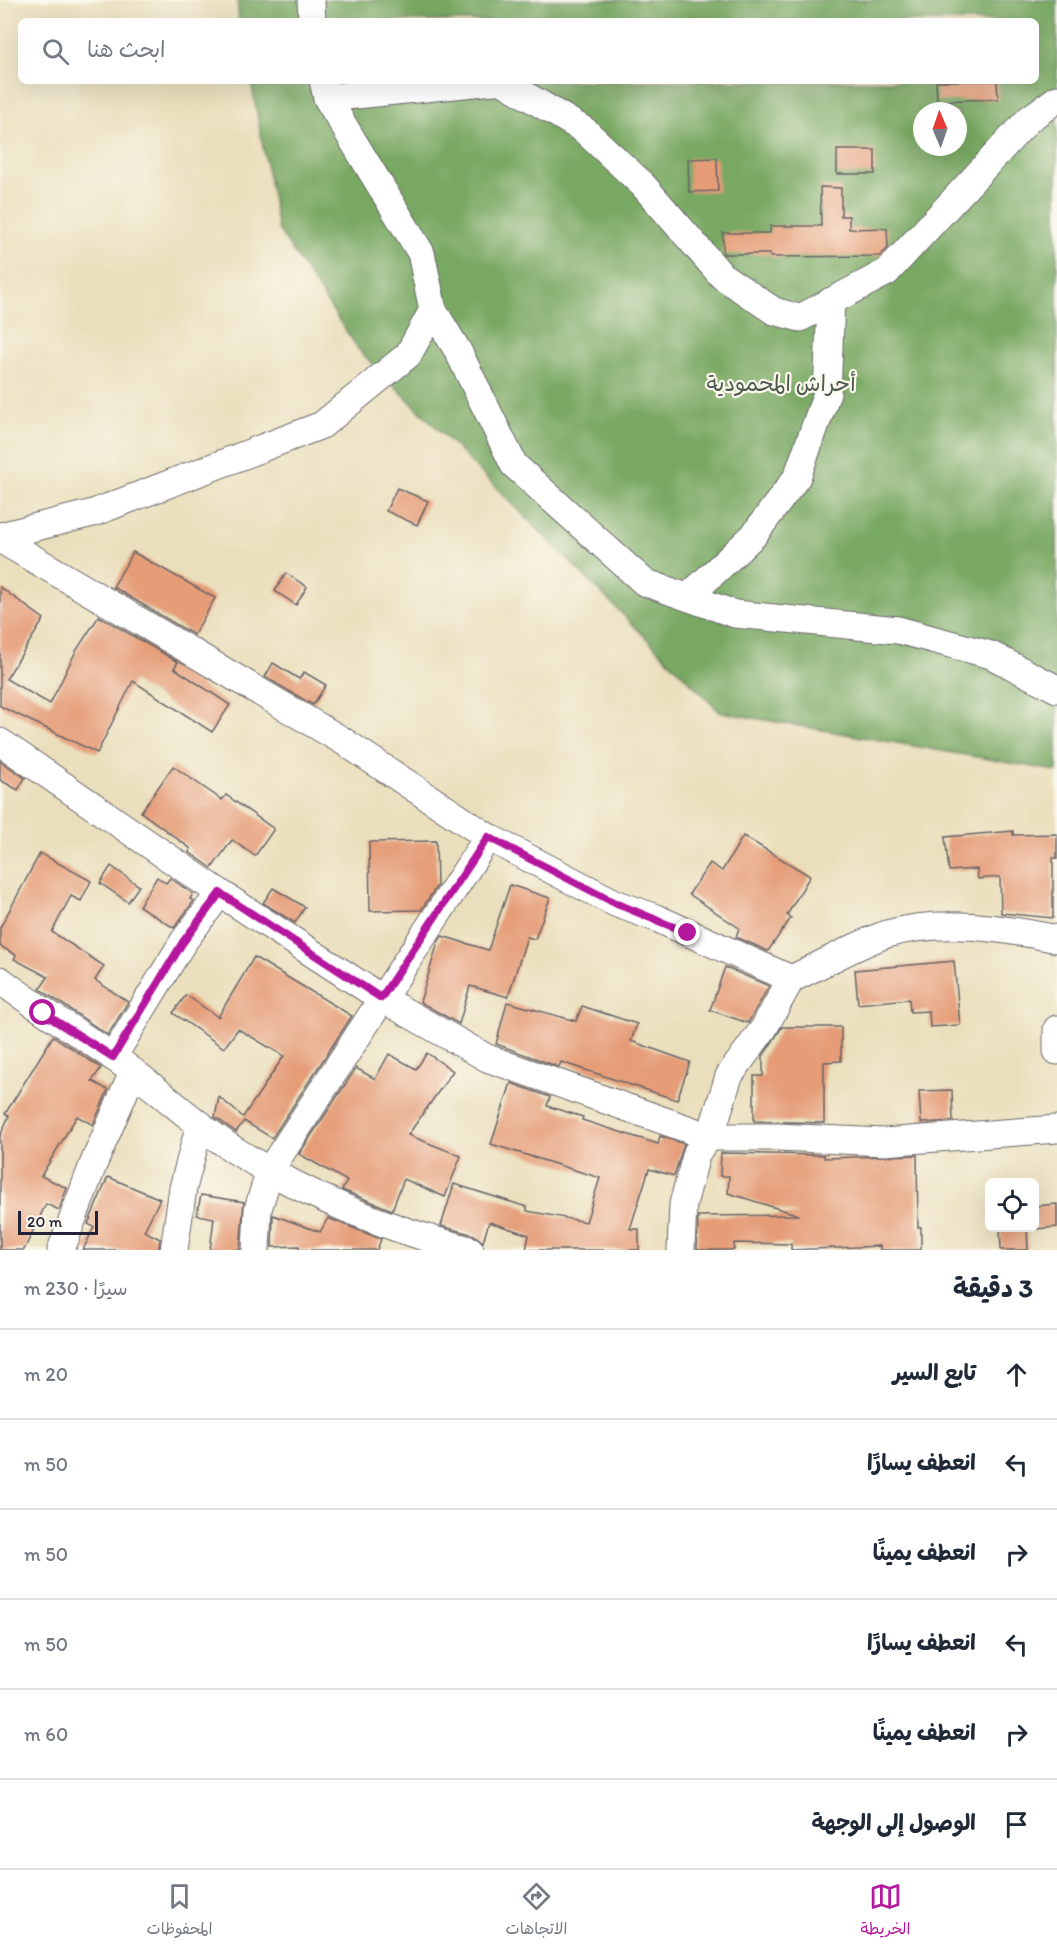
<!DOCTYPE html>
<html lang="ar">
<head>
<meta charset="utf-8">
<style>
  :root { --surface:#fff; --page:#f2f2f3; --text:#1f2937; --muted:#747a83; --line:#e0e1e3; --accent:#b5179e }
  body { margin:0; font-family:Itim,"Playpen Sans Arabic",sans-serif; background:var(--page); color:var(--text); direction:rtl }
  .controls { position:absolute; right:18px; bottom:18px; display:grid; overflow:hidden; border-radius:9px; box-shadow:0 6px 24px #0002 }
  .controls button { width:54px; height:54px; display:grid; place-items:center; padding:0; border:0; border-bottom:2px solid var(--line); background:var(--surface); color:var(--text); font:30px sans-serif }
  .compass { position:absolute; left:913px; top:102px; width:54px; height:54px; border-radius:50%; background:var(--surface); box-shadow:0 6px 24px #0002; rotate:358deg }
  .scale { position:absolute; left:18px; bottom:15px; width:80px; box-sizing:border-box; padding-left:6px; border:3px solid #22223b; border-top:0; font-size:16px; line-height:21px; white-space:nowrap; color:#22223b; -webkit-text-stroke:4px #fbf7ec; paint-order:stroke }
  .stop { position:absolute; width:18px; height:18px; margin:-14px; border:4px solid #b5179e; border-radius:50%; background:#fff }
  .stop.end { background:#b5179e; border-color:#fff; box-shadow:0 2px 6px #0008 }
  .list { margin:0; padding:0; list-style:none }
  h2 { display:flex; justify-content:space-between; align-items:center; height:78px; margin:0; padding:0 24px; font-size:26px }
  h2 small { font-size:20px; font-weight:400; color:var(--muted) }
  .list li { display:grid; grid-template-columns:39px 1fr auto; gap:18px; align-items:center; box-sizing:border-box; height:90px; padding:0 24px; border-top:2px solid var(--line) }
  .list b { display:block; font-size:22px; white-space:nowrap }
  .list em { font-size:20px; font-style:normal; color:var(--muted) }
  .icon { flex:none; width:33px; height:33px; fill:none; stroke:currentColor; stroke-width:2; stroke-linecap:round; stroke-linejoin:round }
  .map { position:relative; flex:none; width:1057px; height:1250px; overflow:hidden; direction:ltr }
  .search { position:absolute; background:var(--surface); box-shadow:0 6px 24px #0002; left:18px; right:18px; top:18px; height:66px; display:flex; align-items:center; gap:15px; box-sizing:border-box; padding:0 21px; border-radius:9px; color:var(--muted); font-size:22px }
  .sheet { height:618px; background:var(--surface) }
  nav { display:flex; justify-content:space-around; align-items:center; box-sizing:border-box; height:84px; border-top:2px solid var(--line); background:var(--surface); font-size:16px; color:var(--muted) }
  nav a { display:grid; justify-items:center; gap:3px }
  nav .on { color:var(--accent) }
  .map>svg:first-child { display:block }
  .forest { fill:#78a862; stroke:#4d654e; stroke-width:1.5; fill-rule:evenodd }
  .building { fill:#e59c77 }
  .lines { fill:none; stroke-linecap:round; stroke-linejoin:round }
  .street-casing { stroke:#686468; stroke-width:29 }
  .street { stroke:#fff; stroke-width:27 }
  .route { stroke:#b5179e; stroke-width:8 }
  .labels { text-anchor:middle; stroke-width:4.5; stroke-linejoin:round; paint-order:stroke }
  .park-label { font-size:22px; fill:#4a5a4e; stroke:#fbf7ec }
</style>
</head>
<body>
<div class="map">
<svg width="1057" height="1250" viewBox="0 0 1057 1250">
  <rect width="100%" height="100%" fill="#fbf7ec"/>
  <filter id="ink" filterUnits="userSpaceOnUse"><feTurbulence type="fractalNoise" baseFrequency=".0167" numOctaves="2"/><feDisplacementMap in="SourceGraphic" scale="12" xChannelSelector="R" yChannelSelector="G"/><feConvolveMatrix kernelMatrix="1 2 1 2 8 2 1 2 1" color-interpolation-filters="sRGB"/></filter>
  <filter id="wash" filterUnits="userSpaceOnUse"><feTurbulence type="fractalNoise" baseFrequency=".008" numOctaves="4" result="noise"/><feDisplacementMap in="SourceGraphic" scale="24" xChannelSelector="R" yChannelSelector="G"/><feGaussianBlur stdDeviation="1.35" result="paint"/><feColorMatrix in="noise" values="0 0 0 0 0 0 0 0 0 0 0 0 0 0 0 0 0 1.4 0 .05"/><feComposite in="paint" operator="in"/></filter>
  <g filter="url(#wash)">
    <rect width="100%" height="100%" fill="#eadfbc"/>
    <path class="forest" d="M 237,0 L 1057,0 L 1057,771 L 720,712 L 359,350 L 278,229 L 251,81 L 1036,81 L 1036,21 L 239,21 ZM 922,111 L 958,111 L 958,147 L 922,147 Z"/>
    <g id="blocks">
      <g class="building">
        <path d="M 936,81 L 997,81 L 998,99 L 937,101 Z"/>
        <rect x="837" y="150" width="38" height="24"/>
        <path d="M 717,158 L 718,191 L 689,192 L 688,159 Z"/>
        <path d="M 820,187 L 841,188 L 841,216 L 849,216 L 849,229 L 887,228 L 888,248 L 880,256 L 770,257 L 770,254 L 723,254 L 723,233 L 770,233 L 770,226 L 821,226 Z"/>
        <path d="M 397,488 L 428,501 L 417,525 L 386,511 Z"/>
        <path d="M 133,552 L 215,598 L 194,635 L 113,587 Z"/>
        <path d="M 286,573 L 307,587 L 296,605 L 275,591 Z"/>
        <path d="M 0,587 L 44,619 L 6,679 L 50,704 L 76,651 L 99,616 L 178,662 L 174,668 L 230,705 L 212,732 L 133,681 L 97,753 L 0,706 Z"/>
        <path d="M 273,663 L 299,679 L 304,672 L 326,685 L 313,705 L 265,677 Z"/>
        <path d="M 0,761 L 25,778 L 18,790 L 0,780 Z"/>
        <path d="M 173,766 L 222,800 L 226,795 L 274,829 L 255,856 L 232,840 L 212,868 L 189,852 L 191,849 L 141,812 Z"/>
        <path d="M 1013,831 L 1013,835 L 1057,834 L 1057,858 L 1053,858 L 1053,918 L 1001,913 L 1000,877 L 978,879 L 977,869 L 949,871 L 945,837 Z"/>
        <path d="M 743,836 L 810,876 L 787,915 L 791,918 L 768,951 L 736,937 L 739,928 L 689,894 L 710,863 L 722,871 Z"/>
        <path d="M 436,841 L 437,886 L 421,910 L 370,911 L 369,842 Z"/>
        <path d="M 40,853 L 91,881 L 81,901 L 71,896 L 52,932 L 104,966 L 95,980 L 128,1002 L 108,1035 L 40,989 L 48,977 L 14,959 L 16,955 L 0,946 L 0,928 Z"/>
        <path d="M 111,866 L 139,886 L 128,902 L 100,883 Z"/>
        <path d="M 157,877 L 166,883 L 170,878 L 193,894 L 190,899 L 194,901 L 174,928 L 139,906 Z"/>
        <path d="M 510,885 L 550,898 L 535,939 L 527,937 L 508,997 L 470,986 L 459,1024 L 420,1002 L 438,942 L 442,936 L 488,950 Z"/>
        <path d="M 273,888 L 305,907 L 295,923 L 263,903 Z"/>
        <path d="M 254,957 L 352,1016 L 272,1138 L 244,1121 L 236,1132 L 215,1117 L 219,1097 L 243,1117 L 284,1056 L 238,1029 L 224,1048 L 173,1013 L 186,995 L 218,1017 Z"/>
        <path d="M 954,961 L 960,1025 L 930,1027 L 929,1011 L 910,1012 L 909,999 L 858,1004 L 855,970 Z"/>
        <path d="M 725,967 L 769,986 L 748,1023 L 710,1010 Z"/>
        <path d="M 507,1002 L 576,1021 L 582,1006 L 637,1024 L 631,1041 L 690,1062 L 677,1100 L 561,1062 L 559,1067 L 496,1044 Z"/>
        <path d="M 782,1027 L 841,1027 L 841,1061 L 824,1062 L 824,1123 L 754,1121 L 754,1076 L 763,1076 L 763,1056 Z"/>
        <path d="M 53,1036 L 101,1068 L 92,1081 L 108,1090 L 93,1125 L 77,1116 L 41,1176 L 67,1188 L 59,1210 L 46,1204 L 24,1250 L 0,1250 L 0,1136 L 9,1116 L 5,1114 Z"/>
        <path d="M 427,1053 L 453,1071 L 408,1135 L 461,1156 L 445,1197 L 404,1179 L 392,1210 L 342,1190 L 347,1181 L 299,1154 L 356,1068 L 375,1079 L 389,1054 L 416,1069 Z"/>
        <path d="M 511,1083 L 550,1097 L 547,1106 L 583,1117 L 582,1120 L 658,1144 L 660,1136 L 684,1144 L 674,1176 L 649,1169 L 630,1229 L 639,1229 L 639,1250 L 526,1250 L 529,1235 L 489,1222 L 483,1242 L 474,1235 L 441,1226 L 454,1184 L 527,1207 L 527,1211 L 586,1222 L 600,1178 L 491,1144 Z"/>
        <path d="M 952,1090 L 953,1121 L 921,1123 L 919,1091 Z"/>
        <path d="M 721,1153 L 824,1155 L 824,1158 L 917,1155 L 918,1227 L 921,1227 L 921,1250 L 880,1250 L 880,1246 L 791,1250 L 791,1244 L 734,1243 L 734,1250 L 697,1250 L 698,1216 L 799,1215 L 728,1193 L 729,1176 L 720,1176 Z"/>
        <path d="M 108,1177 L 160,1199 L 144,1231 L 160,1239 L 159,1250 L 83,1250 L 94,1227 L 88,1224 Z"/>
        <path d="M 201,1195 L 244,1202 L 240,1250 L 210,1250 L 214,1218 L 197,1215 Z"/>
        <path d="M 1057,1204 L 1057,1227 L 1036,1229 L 1035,1206 Z"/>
        <path d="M 273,1215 L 320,1232 L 328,1218 L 381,1239 L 377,1250 L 299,1250 L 299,1246 L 272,1247 Z"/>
        <path d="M 1000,1227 L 1027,1227 L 1028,1250 L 1001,1250 Z"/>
      </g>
    </g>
  </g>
  <g filter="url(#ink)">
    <use href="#blocks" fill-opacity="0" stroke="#686468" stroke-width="1.5"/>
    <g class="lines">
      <g class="street-casing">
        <g id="street">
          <path d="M 311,0 L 312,21"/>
          <path d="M 502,81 L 584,130 L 642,184 L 722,276 L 774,311 L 800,318 L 887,272 L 1029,119 L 1057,99"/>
          <path d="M 327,98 L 494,81"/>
          <path d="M 433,310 L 458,351 L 514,465 L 644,582 L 735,614 L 898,630 L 991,655 L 1057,689"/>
          <path d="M 0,536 L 93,513 L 322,425 L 408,355 L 433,310 L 421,253 L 327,98 L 323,81"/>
          <path d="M 0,539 L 343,741 L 488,837 L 615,903 L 656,918 L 791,979 C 822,965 855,945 887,934 C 941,918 1003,928 1057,939"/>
          <path d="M 688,597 L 753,536 L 797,477 L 827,393 L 831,301"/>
          <path d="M 0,742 L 220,893 L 381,998 L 487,1058 L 710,1137 L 778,1137 L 884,1142 L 1057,1129"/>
          <path d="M 0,980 C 37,1008 76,1031 113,1057 C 156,1086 193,1124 236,1151 C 311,1198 385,1228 470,1250"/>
          <path d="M 1057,1029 L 1057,1051"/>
          <path d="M 113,1057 L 183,942 L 220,893"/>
          <path d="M 61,1250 L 93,1165 L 133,1072"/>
          <path d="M 174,1250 L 183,1188 L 200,1124"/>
          <path d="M 256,1250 L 258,1209 L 270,1170 L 488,837"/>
          <path d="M 681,1250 L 683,1204 L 697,1152 L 710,1137 L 729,1076 L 764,1028 L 791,979"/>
        </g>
      </g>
      <use href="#street" class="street"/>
    </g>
  </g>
  <g class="lines" filter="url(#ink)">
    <path class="route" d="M 43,1013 L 113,1057 L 183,942 L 220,893 L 381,998 L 488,837 L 615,903 L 688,933"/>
  </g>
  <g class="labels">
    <g class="park-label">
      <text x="781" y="391">أحراش المحمودية</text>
    </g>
  </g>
</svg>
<div class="controls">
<button><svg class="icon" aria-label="locate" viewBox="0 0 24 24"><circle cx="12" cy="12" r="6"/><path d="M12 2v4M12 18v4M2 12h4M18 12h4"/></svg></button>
</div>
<svg class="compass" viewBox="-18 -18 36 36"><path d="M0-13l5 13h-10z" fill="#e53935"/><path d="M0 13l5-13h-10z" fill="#747a83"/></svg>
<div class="scale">20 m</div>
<div class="stop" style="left:43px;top:1013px"></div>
<div class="stop end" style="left:688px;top:933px"></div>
<div class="search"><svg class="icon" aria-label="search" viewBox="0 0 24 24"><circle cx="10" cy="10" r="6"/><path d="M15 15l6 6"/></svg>ابحث هنا</div>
</div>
<section class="sheet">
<h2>3 دقيقة<small>سيرًا · 230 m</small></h2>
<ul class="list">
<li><svg class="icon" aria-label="ahead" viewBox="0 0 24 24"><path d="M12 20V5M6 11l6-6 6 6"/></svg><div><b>تابع السير</b></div><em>20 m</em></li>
<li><svg class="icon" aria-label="left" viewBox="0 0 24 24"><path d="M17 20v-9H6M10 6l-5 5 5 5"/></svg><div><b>انعطف يسارًا</b></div><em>50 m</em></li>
<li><svg class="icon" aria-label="right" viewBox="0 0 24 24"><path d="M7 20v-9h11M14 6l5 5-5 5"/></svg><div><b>انعطف يمينًا</b></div><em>50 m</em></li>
<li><svg class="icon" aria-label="left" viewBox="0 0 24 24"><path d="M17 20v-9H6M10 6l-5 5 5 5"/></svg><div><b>انعطف يسارًا</b></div><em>50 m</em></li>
<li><svg class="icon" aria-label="right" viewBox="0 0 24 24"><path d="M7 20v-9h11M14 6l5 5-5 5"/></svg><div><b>انعطف يمينًا</b></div><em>60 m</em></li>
<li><svg class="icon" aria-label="arrive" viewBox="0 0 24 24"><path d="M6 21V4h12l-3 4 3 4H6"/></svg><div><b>الوصول إلى الوجهة</b></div></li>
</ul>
</section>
<nav>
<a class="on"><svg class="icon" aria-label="map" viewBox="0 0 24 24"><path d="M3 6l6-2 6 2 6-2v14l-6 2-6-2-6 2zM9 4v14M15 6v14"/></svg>الخريطة</a>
<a><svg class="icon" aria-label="directions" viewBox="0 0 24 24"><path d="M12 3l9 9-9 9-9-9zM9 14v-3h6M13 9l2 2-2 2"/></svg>الاتجاهات</a>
<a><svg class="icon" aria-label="saved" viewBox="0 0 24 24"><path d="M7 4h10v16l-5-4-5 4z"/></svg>المحفوظات</a>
</nav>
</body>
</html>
